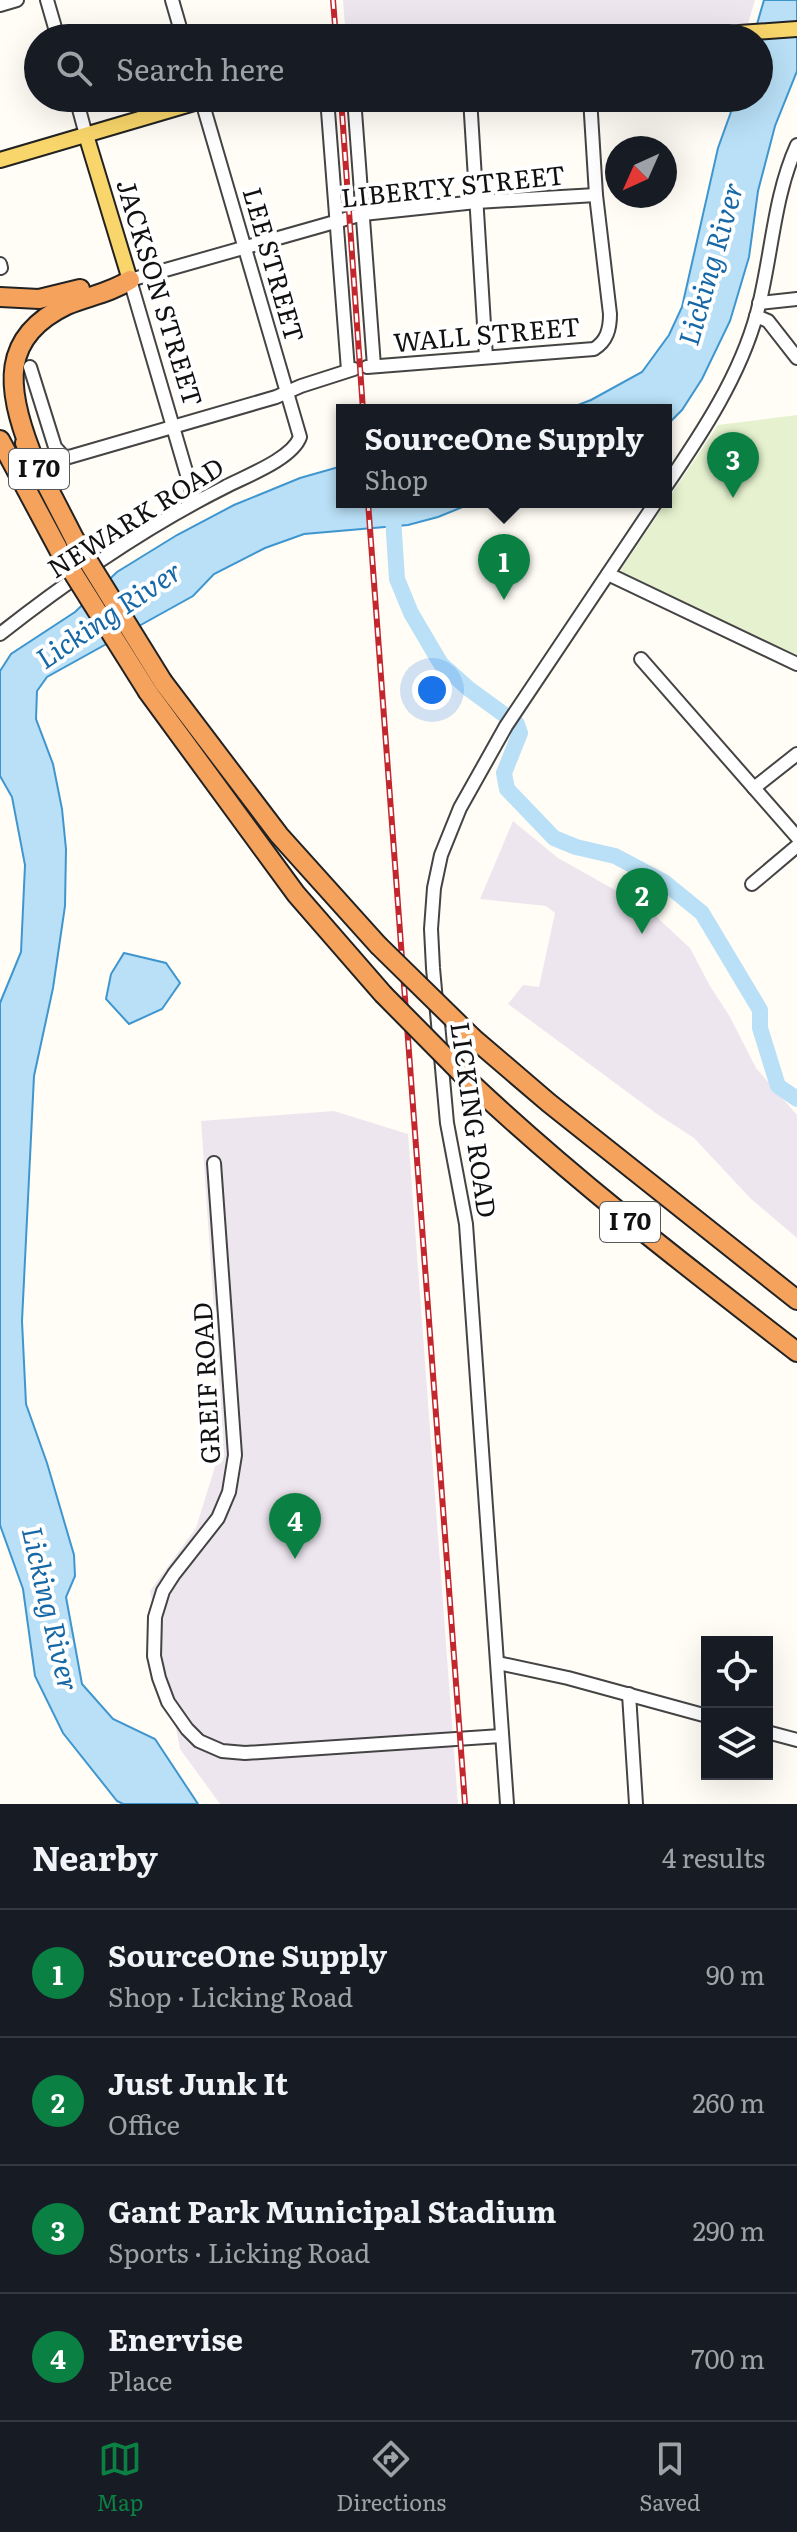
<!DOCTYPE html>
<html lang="en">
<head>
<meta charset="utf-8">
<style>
  :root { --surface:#171b24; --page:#242831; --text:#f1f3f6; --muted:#9ea1a6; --line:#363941; --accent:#0b8043 }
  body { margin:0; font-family:Literata,serif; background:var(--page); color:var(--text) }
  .controls { position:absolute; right:24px; bottom:24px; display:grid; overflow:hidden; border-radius:0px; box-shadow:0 8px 32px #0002 }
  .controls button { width:72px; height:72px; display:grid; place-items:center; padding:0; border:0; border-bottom:2px solid var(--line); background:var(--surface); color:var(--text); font:40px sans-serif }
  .compass { position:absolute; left:605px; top:136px; width:72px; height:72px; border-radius:50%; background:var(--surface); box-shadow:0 8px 32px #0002; rotate:225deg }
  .you { position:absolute; left:432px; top:690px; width:28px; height:28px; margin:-20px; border:6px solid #fff; border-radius:50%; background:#1a73e8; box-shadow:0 0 0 12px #1a73e833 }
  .badge { display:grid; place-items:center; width:52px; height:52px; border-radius:50%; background:var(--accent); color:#fff; font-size:26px; font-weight:700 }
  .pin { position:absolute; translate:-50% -66px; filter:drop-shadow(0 2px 4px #0008) }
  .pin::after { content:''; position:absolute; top:42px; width:28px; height:24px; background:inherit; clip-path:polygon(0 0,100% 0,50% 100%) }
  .popup { position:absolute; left:336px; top:404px; width:336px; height:104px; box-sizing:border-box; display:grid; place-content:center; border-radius:0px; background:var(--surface); filter:drop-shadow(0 2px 6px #0005); font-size:26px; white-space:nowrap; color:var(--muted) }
  .popup b { font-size:30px; color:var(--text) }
  .popup::after { content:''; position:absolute; left:50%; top:100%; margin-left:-16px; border:16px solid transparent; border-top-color:var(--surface) }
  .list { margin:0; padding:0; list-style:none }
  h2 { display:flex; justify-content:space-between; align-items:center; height:104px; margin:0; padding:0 32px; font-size:34px }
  h2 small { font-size:26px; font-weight:400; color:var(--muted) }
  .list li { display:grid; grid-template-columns:52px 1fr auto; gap:24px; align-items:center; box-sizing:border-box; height:128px; padding:0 32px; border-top:2px solid var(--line) }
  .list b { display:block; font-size:30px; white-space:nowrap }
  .list p { margin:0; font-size:26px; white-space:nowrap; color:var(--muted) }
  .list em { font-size:26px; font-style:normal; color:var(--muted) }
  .icon { flex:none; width:44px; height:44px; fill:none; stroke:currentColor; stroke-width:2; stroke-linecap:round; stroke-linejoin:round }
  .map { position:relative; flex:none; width:797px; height:1804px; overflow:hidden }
  .search { position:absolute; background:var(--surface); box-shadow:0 8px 32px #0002; left:24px; right:24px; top:24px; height:88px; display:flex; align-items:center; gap:20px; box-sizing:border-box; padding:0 28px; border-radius:44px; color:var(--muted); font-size:30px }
  .sheet { height:616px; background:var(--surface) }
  nav { display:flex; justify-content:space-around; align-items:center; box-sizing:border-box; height:112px; border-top:2px solid var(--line); background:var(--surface); font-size:22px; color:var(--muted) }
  nav a { display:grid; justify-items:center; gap:4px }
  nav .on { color:var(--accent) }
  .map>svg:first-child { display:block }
  .industrial { fill:#eee6ef }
  .pitch { fill:#e6f2cf }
  .water { fill:#b9e0f7; stroke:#3f96cf; stroke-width:2 }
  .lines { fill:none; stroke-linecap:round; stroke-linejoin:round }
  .river { stroke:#b9e0f7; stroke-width:16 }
  .minor-casing { stroke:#444; stroke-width:16 }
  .major-casing { stroke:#222; stroke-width:18 }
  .highway-casing { stroke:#222; stroke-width:22 }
  .minor { stroke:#fff; stroke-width:12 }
  .major { stroke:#f9d66b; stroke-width:14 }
  .highway { stroke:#f5a25d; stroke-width:18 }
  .rail-casing { stroke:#c4262e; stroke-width:6 }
  .rail { stroke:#fff; stroke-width:3; stroke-dasharray:9; stroke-linecap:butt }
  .highway-bridge-casing { stroke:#222; stroke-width:22; stroke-linecap:butt }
  .highway-bridge { stroke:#f5a25d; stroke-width:18 }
  .labels { text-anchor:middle; stroke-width:8; stroke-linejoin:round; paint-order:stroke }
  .shield { fill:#fff; stroke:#585858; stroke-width:2 }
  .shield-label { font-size:24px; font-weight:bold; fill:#111 }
  .street-label { font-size:26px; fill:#111; stroke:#fff }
  .water-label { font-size:28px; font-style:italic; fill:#1768a6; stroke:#fff }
</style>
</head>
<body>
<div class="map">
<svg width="797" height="1804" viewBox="0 0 797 1804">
  <rect width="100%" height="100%" fill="#fffdf5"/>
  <g class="industrial">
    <path d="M 343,0 L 755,0 L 747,27 L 586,38 L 346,38 Z"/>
    <path d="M 513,821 L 558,858 L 647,908 L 690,948 L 710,986 L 730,1017 L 756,1068 L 797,1115 L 797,1238 L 751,1199 L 694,1138 L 657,1114 L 508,1004 L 523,985 L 539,987 L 555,913 L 546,906 L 480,899 Z"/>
    <path d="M 334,1111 L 408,1134 L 458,1804 L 220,1804 L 180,1749 L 150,1591 L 196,1528 L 223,1441 L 201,1121 Z"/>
  </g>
  <path class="pitch" d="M 797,415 L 797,656 L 620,571 L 718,425 Z"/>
  <g class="water">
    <path d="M 764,0 L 797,0 L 797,71 L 775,126 L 758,191 L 749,257 L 730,321 L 702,379 L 682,410 L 666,426 L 666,410 L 565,410 L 591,400 L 642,372 L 669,335 L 682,307 L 718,148 L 736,98 L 759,98 L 759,38 L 753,38 Z"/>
    <path d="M 342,466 L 342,502 L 475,502 L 438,517 L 408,525 L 304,534 L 265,548 L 214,574 L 193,596 L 47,677 L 37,691 L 36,719 L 53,764 L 62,809 L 66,849 L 65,906 L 53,988 L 34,1076 L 22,1321 L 26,1404 L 47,1463 L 74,1555 L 75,1576 L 66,1597 L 82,1684 L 113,1719 L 155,1739 L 198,1804 L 123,1804 L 117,1801 L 63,1733 L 35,1676 L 23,1589 L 0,1525 L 0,1003 L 21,952 L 25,865 L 12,797 L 0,776 L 0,671 L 11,654 L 75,612 L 117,572 L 177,535 L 234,505 L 300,478 Z"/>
    <path d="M 124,953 L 166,963 L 180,983 L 162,1009 L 129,1024 L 106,999 L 111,974 Z"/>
  </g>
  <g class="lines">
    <path class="river" d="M 392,502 L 397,579 L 411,613 L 441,664 L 469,689 L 517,724 L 520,733 L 504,773 L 507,789 L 554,838 L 576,847 L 615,856 L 664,882 L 702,913 L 760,1010 L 760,1028 L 778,1086 L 797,1099"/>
    <g class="minor-casing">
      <g id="minor">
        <path d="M 47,0 L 58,38"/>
        <path d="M 172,0 L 183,38"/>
        <path d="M 0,5 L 17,0"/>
        <path d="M 76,98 L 86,135"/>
        <path d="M 327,98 L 348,370"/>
        <path d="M 354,98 L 374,366"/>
        <path d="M 470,98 L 486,357"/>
        <path d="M 707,98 L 707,103"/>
        <path d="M 0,264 L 1,268"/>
        <path d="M 759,303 L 797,299"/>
        <path d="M 756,316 L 768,321 L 797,358"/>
        <path d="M 30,367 L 55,447 L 63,456 L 69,457 L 276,397 L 301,386 L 354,369"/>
        <path d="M 367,367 L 594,349 C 607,341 610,329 610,314 L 596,195 L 590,98"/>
        <path d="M 666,486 C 702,433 740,376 757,313 C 772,257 773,198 797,145"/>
        <path d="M 195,502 L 130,280 L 363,214 L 476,202 L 596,195"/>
        <path d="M 608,574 L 797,664"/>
        <path d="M 0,634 C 70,579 145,527 225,487 C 246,476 292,459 300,437 L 201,98"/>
        <path d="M 641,659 L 797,837"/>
        <path d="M 754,788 L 797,754"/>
        <path d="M 752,884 L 797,846"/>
        <path d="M 214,1163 L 235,1455 L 229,1492 L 218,1518 L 174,1574 L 163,1591 L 155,1617 L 154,1656 L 159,1678 L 168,1702 L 187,1729 L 199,1741 L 222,1751 L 245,1753 L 501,1736"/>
        <path d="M 498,1663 L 568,1678 L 707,1716"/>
        <path d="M 629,1694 L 636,1804"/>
        <path d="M 767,1732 L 797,1740"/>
        <path d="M 507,1804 L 466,1224 L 447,1123 L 433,968 L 431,929 L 434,888 L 441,855 L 460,808 L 506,726 L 656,502"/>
      </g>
    </g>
    <g class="major-casing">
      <g id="major">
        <path d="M 667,38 L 797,29"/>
        <path d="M 86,135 L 130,280"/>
        <path d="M 0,160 L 211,98"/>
      </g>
    </g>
    <g class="highway-casing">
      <g id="highway">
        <path d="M 0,297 L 39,299 L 80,289"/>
        <path d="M 0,440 L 60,552"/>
        <path d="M 25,443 L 75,540"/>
        <path d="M 31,452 C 6,387 0,337 67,305 C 89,296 110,293 130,280"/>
        <path d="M 163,682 L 279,835 L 378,945"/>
        <path d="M 148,692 L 296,894 L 383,994"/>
        <path d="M 473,1038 L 549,1103 L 797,1300"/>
        <path d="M 471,1083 C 574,1180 685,1265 797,1352"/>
      </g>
    </g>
    <use href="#minor" class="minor"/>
    <use href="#major" class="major"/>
    <use href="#highway" class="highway"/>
    <g class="rail-casing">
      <g id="rail">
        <path d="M 333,0 L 336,38"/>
        <path d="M 341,98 L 363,410"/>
        <path d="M 368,502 L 465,1804"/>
      </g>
    </g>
    <use href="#rail" class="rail"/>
    <g class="highway-bridge-casing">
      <g id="highway-bridge">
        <path d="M 75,540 L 163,682"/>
        <path d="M 60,552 L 148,692"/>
        <path d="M 378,945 L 473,1038"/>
        <path d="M 383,994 L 471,1083"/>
      </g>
    </g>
    <use href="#highway-bridge" class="highway-bridge"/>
  </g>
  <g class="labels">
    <g class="shield">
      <rect x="9" y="449" width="60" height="40" rx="6"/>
      <rect x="600" y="1202" width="60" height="40" rx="6"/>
    </g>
    <g class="shield-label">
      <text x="39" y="477">I 70</text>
      <text x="630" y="1230">I 70</text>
    </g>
    <g class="street-label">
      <text transform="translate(453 187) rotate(-6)" y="9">LIBERTY STREET</text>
      <text transform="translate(273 265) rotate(74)" y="9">LEE STREET</text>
      <text transform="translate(159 293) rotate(73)" y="9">JACKSON STREET</text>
      <text transform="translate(487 335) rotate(-5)" y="9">WALL STREET</text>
      <text transform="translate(136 518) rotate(-32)" y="9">NEWARK ROAD</text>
      <text transform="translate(473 1120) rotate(82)" y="9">LICKING ROAD</text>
      <text transform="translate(207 1383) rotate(-93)" y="9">GREIF ROAD</text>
    </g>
    <g class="water-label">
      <text transform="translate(711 264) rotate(-74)" y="10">Licking River</text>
      <text transform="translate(109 615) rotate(-34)" y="10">Licking River</text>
      <text transform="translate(50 1609) rotate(77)" y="10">Licking River</text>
    </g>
  </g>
</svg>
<div class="controls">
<button><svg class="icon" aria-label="locate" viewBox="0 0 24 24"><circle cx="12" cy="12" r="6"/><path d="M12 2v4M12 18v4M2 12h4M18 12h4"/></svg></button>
<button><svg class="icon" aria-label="layers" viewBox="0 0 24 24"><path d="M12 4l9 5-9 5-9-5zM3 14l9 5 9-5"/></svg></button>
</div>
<svg class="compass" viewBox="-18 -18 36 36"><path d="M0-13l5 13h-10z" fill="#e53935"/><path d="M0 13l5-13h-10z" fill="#9ea1a6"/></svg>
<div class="you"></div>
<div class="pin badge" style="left:504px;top:600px">1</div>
<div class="popup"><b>SourceOne Supply</b>Shop</div>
<div class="pin badge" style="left:642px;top:934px">2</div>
<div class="pin badge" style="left:733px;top:498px">3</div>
<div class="pin badge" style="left:295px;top:1559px">4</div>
<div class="search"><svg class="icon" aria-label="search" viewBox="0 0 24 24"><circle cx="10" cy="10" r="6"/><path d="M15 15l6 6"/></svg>Search here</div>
</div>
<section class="sheet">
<h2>Nearby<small>4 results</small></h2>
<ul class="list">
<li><span class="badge">1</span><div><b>SourceOne Supply</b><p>Shop · Licking Road</p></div><em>90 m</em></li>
<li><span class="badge">2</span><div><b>Just Junk It</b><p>Office</p></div><em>260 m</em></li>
<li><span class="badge">3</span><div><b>Gant Park Municipal Stadium</b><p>Sports · Licking Road</p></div><em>290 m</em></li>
<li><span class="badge">4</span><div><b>Enervise</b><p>Place</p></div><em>700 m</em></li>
</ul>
</section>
<nav>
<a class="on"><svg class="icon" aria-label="map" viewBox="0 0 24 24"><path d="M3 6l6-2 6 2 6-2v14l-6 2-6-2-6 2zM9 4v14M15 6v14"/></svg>Map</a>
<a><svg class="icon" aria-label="directions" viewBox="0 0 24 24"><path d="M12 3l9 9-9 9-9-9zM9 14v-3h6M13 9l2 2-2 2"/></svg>Directions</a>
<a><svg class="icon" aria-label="saved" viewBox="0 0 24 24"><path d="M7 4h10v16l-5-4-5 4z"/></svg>Saved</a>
</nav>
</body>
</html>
